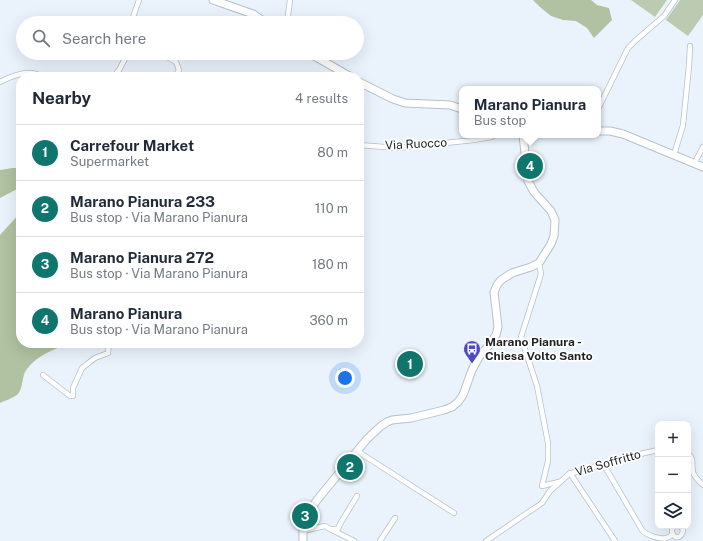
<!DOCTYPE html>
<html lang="en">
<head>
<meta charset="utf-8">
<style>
  :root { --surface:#fff; --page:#f2f2f3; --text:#1f2937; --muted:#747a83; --line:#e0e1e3; --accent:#0f766e }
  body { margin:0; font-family:"Public Sans",sans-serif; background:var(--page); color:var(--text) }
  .controls { position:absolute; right:12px; bottom:12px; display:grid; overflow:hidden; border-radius:8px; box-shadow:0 4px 16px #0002 }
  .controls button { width:36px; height:36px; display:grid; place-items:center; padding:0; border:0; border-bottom:1px solid var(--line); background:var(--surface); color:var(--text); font:20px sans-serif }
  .you { position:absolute; left:345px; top:378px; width:14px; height:14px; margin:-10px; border:3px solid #fff; border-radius:50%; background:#1a73e8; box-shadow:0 0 0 6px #1a73e833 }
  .badge { display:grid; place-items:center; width:26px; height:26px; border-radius:50%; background:var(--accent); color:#fff; font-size:13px; font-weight:700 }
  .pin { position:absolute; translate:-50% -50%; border:2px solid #fff; box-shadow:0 1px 4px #0006 }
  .popup { position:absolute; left:459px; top:86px; width:142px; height:52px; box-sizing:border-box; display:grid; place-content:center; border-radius:8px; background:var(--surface); filter:drop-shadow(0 1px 3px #0005); font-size:13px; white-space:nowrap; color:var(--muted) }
  .popup b { font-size:15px; color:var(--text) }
  .popup::after { content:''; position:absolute; left:50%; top:100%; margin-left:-8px; border:8px solid transparent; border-top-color:var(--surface) }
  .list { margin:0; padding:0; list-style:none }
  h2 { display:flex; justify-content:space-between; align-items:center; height:52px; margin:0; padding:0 16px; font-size:17px }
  h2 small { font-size:13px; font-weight:400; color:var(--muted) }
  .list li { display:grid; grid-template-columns:26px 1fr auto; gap:12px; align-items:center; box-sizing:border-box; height:56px; padding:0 16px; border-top:1px solid var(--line) }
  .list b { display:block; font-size:15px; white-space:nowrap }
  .list p { margin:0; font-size:13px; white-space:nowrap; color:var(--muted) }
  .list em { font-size:13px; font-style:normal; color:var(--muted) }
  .icon { flex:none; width:22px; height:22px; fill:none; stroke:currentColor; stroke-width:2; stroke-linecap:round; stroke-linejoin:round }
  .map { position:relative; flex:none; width:703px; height:541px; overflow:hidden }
  .search { position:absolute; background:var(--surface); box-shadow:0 4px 16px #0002; left:16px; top:16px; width:348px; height:44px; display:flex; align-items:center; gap:10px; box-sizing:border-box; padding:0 14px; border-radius:22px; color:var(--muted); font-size:15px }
  .panel { position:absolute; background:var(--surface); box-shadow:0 4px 16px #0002; left:16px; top:72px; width:348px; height:276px; border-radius:16px }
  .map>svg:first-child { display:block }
  .green { fill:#bccab1 }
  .forest { fill:#b0c2a1 }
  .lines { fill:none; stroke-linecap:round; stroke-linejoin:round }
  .street-casing { stroke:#b7c0c8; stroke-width:6 }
  .secondary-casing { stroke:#b7c0c8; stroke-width:9 }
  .street { stroke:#fff; stroke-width:4.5 }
  .secondary { stroke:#fff; stroke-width:7 }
  .labels { text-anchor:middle; stroke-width:3.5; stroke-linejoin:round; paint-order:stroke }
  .street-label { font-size:12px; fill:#1d2023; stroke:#fff }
  .poi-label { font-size:12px; font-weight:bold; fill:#1d2023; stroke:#fff; text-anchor:start }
</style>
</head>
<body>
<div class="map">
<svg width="703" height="541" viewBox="0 0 703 541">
  <rect width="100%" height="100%" fill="#eaf3fc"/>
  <g class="green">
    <path d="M 631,0 L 667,0 L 655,17 Z"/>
    <path d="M 680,0 L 703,0 L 703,15 L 688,36 L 666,20 Z"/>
  </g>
  <g class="forest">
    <path d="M 533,0 L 591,0 L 597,5 L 609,8 L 612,20 L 594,38 L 587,28 L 576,21 L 563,20 L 551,16 L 540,7 Z"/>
    <path d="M 13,168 L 21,168 L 21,187 L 0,198 L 0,170 Z"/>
    <path d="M 21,212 L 21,343 L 72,343 C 56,348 37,355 27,369 C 21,376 24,388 17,395 C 13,398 4,401 0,403 L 0,235 Z"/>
  </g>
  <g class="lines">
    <g class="street-casing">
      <g id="street">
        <path d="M 131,23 L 139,0"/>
        <path d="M 287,23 L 290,0"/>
        <path d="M 160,53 L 176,62 L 179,70 L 175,77"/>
        <path d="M 113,77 L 119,70 L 128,53"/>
        <path d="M 0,82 C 13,75 30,68 43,77"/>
        <path d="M 598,109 L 628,48 L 635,41 L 664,16 L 675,0"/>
        <path d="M 359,145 L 397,148 L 474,140 L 491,137 L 495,135"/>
        <path d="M 674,155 L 683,125 L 689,66 L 690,46"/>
        <path d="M 694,164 L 703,147"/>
        <path d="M 539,263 L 541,274 L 521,337 L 537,386 L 548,443 L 548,461 L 542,486 L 559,482"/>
        <path d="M 43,375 L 70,396 L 73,396 L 73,388 L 82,368 L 95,358 L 108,353 L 109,343"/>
        <path d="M 357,451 L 454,513"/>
        <path d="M 688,453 C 695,460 691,464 693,472 C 694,477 699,481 703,485"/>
        <path d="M 602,464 L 608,472 L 642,530 C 646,535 660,540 667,538 C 669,537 671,536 672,534"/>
        <path d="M 570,473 L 615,541"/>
        <path d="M 675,526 L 672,529 C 671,540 683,540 683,529 L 679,526"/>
        <path d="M 332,530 L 354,541"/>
        <path d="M 303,531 L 320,527 L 325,526 L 330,529 L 338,529 L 340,524 L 357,496"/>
        <path d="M 380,541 L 395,518"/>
        <path d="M 486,541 L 542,503 L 550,491 L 569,474 L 627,457 L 658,450"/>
      </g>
    </g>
    <g class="secondary-casing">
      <g id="secondary">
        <path d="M 213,0 L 253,14 L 266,23"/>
        <path d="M 309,53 L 351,77"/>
        <path d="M 359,82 L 393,99 L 405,103 L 450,105 L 462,109"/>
        <path d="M 598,131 L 610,131 L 623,134 L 703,167"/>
        <path d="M 303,541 L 303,525 L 309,512 L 317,500 L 367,439 L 381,426 L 387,422 L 392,420 L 411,418 L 444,410 L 452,407 L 458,402 L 463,395 L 472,370 L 479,357 L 490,344 L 496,335 L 498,327 L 494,292 L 497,285 L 501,280 L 512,273 L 531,267 L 539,263 L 551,244 L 554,236 L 555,220 L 551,211 L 534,192 L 528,181 L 523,135"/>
      </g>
    </g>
    <use href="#street" class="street"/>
    <use href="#secondary" class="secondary"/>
  </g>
  <defs>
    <g id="bus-pin" transform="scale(0.9)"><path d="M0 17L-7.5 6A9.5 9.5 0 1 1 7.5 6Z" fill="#504ac1" stroke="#fff"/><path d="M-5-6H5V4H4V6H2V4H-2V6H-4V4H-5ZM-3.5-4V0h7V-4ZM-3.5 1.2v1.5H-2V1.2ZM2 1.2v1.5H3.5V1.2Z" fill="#fff"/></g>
  </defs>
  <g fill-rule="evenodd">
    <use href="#bus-pin" x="472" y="349"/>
  </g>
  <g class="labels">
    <g class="street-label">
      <text transform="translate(416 144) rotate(-3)" y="4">Via Ruocco</text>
      <text transform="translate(608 463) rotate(-16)" y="4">Via Soffritto</text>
    </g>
    <g class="poi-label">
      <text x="485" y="346">Marano Pianura -<tspan x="485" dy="14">Chiesa Volto Santo</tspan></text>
    </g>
  </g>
</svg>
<div class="controls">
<button>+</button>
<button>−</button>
<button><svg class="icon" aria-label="layers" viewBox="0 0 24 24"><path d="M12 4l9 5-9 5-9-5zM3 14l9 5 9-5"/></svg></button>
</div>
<div class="you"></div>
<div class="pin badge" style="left:410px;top:364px">1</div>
<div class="pin badge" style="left:350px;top:467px">2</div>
<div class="pin badge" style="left:305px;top:516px">3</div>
<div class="pin badge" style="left:530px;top:166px">4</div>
<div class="popup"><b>Marano Pianura</b>Bus stop</div>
<div class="search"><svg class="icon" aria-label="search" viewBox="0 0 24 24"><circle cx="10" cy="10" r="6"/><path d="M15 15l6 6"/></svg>Search here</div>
<section class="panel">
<h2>Nearby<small>4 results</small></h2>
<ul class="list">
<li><span class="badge">1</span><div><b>Carrefour Market</b><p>Supermarket</p></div><em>80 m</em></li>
<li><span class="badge">2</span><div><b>Marano Pianura 233</b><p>Bus stop · Via Marano Pianura</p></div><em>110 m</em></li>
<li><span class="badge">3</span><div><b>Marano Pianura 272</b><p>Bus stop · Via Marano Pianura</p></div><em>180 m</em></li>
<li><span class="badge">4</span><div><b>Marano Pianura</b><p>Bus stop · Via Marano Pianura</p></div><em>360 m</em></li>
</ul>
</section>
</div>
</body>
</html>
